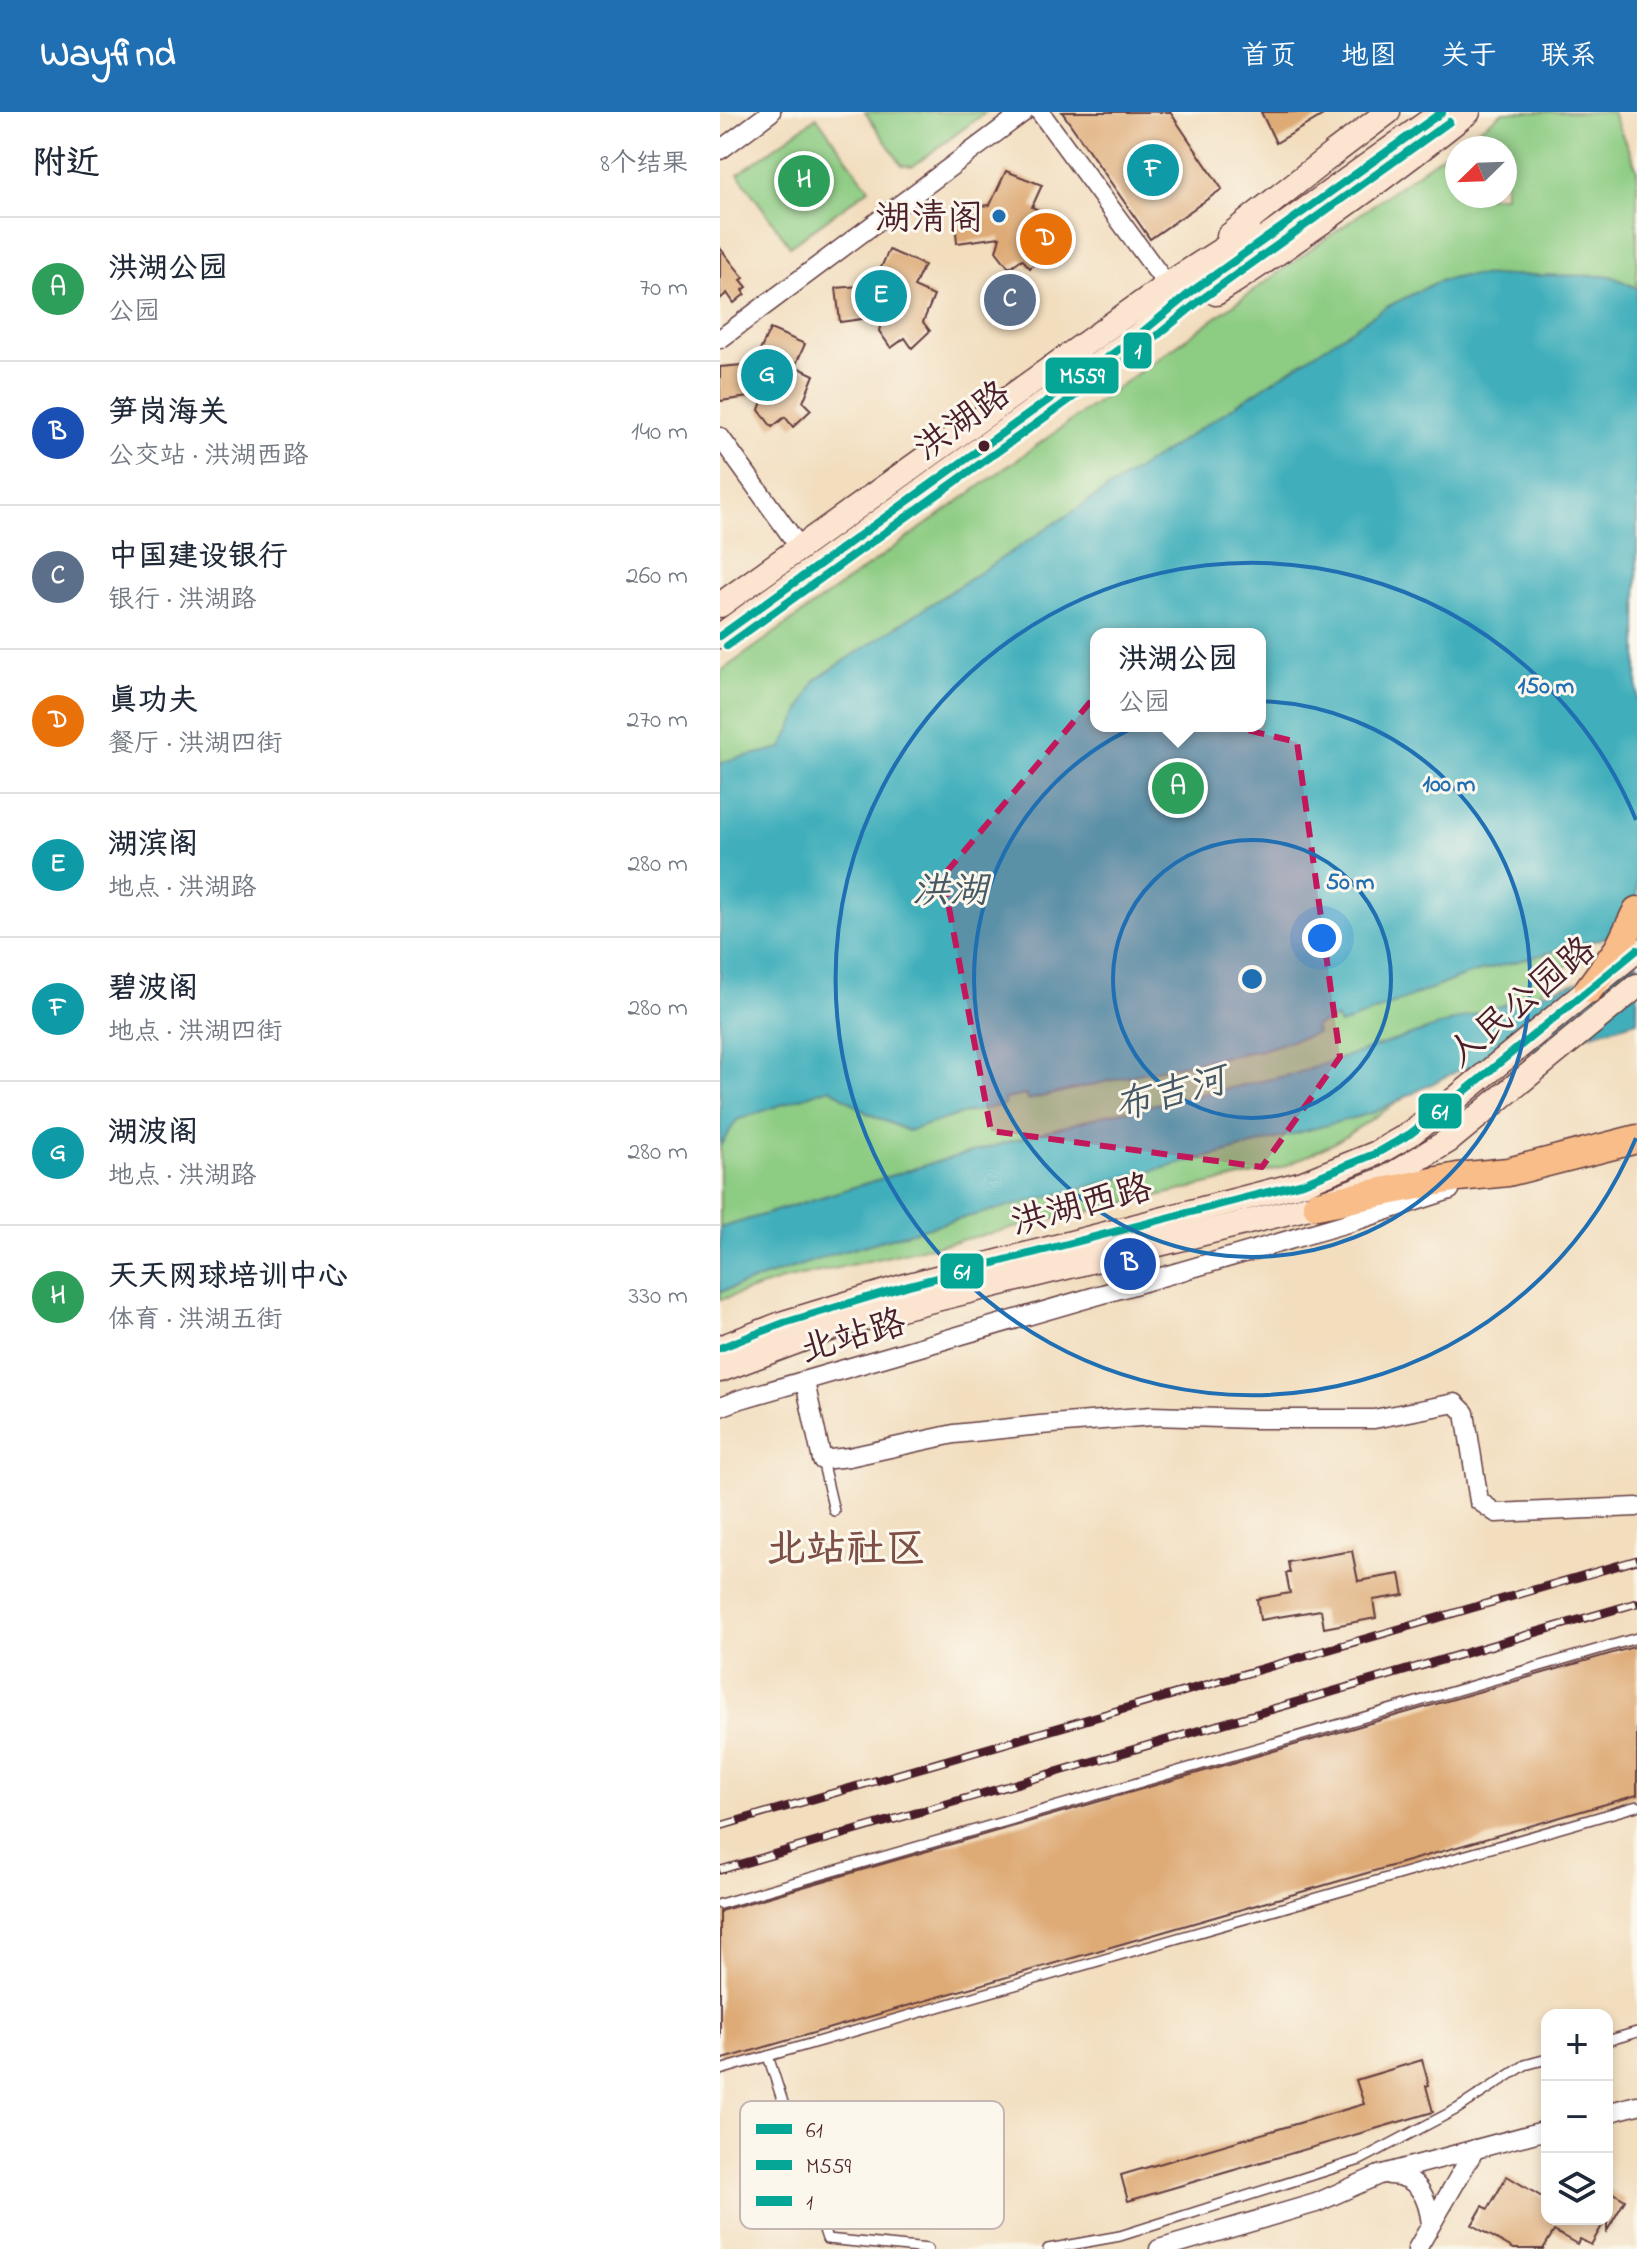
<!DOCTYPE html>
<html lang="zh">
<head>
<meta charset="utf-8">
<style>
  :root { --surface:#fff; --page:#f2f2f3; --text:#1f2937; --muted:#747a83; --line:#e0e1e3; --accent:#1f6fb2 }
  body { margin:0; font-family:"Indie Flower","LXGW WenKai TC",sans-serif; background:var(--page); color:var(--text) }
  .controls { position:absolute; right:24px; bottom:24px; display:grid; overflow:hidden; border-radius:16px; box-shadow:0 4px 12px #0003 }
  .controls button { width:72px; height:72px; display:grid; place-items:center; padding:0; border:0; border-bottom:2px solid var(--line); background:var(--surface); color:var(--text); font:40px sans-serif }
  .compass { position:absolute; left:725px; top:24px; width:72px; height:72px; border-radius:50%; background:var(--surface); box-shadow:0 4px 12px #0003; rotate:247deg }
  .you { position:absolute; left:602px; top:826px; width:28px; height:28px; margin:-20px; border:6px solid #fff; border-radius:50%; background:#1a73e8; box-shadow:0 0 0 12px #1a73e833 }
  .badge { display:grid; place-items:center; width:52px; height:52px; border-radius:50%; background:var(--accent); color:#fff; font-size:26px; font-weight:700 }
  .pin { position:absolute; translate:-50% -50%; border:4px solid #fff; box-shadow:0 2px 8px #0006 }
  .popup { position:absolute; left:370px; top:516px; width:176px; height:104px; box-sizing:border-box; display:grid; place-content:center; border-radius:16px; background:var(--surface); filter:drop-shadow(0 2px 6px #0005); font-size:26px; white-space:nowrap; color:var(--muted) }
  .popup b { font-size:30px; color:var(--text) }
  .popup::after { content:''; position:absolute; left:50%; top:100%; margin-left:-16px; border:16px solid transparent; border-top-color:var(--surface) }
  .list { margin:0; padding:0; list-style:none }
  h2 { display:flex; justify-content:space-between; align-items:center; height:104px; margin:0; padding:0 32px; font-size:34px }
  h2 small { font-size:26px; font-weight:400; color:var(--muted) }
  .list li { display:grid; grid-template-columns:52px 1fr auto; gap:24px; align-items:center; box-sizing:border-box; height:144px; padding:0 32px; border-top:2px solid var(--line) }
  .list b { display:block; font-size:30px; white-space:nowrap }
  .list p { margin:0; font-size:26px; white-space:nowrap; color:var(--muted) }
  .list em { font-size:26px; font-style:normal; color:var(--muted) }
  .icon { flex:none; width:44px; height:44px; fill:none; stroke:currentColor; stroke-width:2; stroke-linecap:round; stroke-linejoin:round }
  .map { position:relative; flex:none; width:917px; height:2137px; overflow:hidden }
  header { display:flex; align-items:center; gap:48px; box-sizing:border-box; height:112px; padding:0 40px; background:var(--accent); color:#fff }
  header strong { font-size:38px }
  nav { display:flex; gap:44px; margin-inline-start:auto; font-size:28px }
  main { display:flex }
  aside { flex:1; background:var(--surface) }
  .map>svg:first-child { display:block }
  .green { fill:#8dcc83; stroke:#6c7657; stroke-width:2; fill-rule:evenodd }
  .water { fill:#40afbb; stroke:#456773; stroke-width:2; fill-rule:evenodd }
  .building { fill:#deaa76 }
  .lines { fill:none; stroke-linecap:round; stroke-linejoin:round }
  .lane-casing { stroke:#633c41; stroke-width:12 }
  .street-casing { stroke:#633c41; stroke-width:21 }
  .secondary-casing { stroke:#633c41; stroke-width:27 }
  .primary-casing { stroke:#633c41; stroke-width:31 }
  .lane { stroke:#fff; stroke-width:9 }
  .street { stroke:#fff; stroke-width:18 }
  .secondary { stroke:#fce5d0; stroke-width:24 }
  .primary { stroke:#f8bd89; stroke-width:28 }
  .rail-casing { stroke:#4a1f2b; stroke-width:9 }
  .rail { stroke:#fbf7ec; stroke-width:6; stroke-dasharray:18; stroke-linecap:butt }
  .bus-1-casing { stroke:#fbf7ec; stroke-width:14 }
  .bus-2-casing { stroke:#fbf7ec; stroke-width:14 }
  .bus-3-casing { stroke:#fbf7ec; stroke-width:14 }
  .bus-1 { stroke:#05a696; stroke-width:8 }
  .bus-2 { stroke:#05a696; stroke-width:8 }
  .bus-3 { stroke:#05a696; stroke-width:8 }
  .marked { fill:#c2185b; fill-opacity:0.2; stroke:#c2185b; stroke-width:6; stroke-dasharray:16 10; stroke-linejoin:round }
  .ring { fill:none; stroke:#1f6fb2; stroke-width:4 }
  .poi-dot { fill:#1f6fb2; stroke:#fbf7ec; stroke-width:3 }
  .bus-dot { fill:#4a1f2b; stroke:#fbf7ec; stroke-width:3 }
  .labels { text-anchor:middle; stroke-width:6; stroke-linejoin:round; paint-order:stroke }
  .poi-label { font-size:36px; fill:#4a1f2b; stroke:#fbf7ec; text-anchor:end }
  .street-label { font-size:36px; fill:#4a1f2b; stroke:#fbf7ec }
  .water-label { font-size:38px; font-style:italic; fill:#465965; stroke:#fbf7ec }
  .quarter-label { font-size:40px; font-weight:bold; fill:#7e5045; stroke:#fbf7ec }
  .key { fill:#fbf7ec; stroke:#c6b6b2; stroke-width:2 }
  .key-label { font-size:22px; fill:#4a1f2b }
  .centre { fill:#1f6fb2; stroke:#fbf7ec; stroke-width:4 }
  .ring-label { font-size:24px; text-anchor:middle; font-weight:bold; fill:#1f6fb2; stroke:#fbf7ec; stroke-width:6; stroke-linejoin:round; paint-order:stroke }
  .line-badge { stroke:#fbf7ec; stroke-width:3 }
  .badge-label { font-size:22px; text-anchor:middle; font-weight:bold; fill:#fff }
</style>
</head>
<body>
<header>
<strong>Wayfind</strong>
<nav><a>首页</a><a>地图</a><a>关于</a><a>联系</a></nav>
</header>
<main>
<aside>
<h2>附近<small>8个结果</small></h2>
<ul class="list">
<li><span class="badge" style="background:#2e9e5b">A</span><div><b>洪湖公园</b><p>公园</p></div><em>70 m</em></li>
<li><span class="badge" style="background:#1a4fb4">B</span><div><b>笋岗海关</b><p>公交站 · 洪湖西路</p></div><em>140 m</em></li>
<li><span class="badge" style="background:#5c6f8a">C</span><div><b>中国建设银行</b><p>银行 · 洪湖路</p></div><em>260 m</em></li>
<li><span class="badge" style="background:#e8710a">D</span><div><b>真功夫</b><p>餐厅 · 洪湖四街</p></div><em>270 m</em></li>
<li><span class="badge" style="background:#0f9aa8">E</span><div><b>湖滨阁</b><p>地点 · 洪湖路</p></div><em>280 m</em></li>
<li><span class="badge" style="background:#0f9aa8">F</span><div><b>碧波阁</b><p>地点 · 洪湖四街</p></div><em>280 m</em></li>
<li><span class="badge" style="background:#0f9aa8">G</span><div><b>湖波阁</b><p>地点 · 洪湖路</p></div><em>280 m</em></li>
<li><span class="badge" style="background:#2e9e5b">H</span><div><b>天天网球培训中心</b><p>体育 · 洪湖五街</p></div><em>330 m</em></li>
</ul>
</aside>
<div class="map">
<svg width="917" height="2137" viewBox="0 0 917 2137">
  <rect width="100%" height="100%" fill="#fbf7ec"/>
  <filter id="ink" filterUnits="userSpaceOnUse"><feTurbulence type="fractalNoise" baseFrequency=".0125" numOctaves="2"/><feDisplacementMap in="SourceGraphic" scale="16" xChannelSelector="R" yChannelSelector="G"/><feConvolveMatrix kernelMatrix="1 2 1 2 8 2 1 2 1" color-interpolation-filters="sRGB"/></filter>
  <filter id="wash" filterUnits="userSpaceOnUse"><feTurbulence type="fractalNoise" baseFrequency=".006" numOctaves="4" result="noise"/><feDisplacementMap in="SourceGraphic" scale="32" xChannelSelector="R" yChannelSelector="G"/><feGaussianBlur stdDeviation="1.8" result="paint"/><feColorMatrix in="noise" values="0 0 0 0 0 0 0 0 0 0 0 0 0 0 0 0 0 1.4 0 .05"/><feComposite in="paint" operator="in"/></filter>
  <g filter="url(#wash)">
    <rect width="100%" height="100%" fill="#f2ddbd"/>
    <g class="green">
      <path d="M 145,0 L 266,0 L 193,54 L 182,53 Z"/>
      <path d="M 783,0 L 892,0 L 917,57 L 917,793 L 891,811 L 807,892 L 711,969 L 614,1031 L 561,1056 L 59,1169 L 0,1188 L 0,560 ZM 737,36 L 785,36 L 785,84 L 737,84 ZM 376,522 L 540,522 L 540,614 L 376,614 Z"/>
      <path d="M 97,5 L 149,77 L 70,134 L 18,62 Z"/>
    </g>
    <g class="water">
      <path d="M 809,163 L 891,164 L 917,176 L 917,817 L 746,863 L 620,913 L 616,906 L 595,914 L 597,921 L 541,938 L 444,956 L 308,988 L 306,983 L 284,987 L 285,993 L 241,1002 L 188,1019 L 147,1001 L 110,976 L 17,1008 L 0,1034 L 0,653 L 5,649 L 62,636 L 95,568 L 666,195 L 719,169 L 745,164 ZM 376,522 L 540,522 L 540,614 L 376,614 Z"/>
      <path d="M 917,851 L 917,909 L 758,955 L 737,959 L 655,1000 L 500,1042 L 231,1109 L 111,1143 L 0,1180 L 0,1116 L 209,1052 L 385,1003 L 574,962 L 742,906 Z"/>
    </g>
    <g id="blocks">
      <g class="building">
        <path d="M 342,0 L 450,0 L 502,77 L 430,127 Z"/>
        <path d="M 541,0 L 608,0 L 556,31 Z"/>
        <path d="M 286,59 L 322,73 L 312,95 L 331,104 L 320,131 L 328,140 L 310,156 L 302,147 L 289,156 L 276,139 L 280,125 L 237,131 L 234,97 L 270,93 Z"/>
        <path d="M 0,136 L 24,166 L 21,168 L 27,175 L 23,178 L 25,182 L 14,191 L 7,181 L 0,187 Z"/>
        <path d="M 169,138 L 204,153 L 194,175 L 214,184 L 203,210 L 210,219 L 192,236 L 185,226 L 171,236 L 159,219 L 163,204 L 120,210 L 116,176 L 153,173 Z"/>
        <path d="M 50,217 L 85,232 L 75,254 L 94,263 L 83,290 L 91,298 L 73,315 L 65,305 L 52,315 L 39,298 L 44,283 L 0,289 L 0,255 L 34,252 Z"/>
        <path d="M 632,1439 L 638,1469 L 680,1462 L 684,1483 L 653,1488 L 656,1506 L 604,1516 L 601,1498 L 540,1508 L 537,1487 L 570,1481 L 566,1461 L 570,1461 L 568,1450 Z"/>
        <path d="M 917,1534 L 917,1683 L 0,1948 L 0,1799 Z"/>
        <path d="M 702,1948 L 709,1973 L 706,1974 L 713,2000 L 408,2089 L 401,2063 L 644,1992 L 636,1968 Z"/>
        <path d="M 787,2064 L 827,2088 L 827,2107 L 886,2107 L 871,2133 L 860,2127 L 857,2132 L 834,2119 L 823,2137 L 794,2137 L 752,2113 L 763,2094 L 768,2097 Z"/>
        <path d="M 887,2077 L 905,2088 L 887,2119 Z"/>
      </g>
    </g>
  </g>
  <g filter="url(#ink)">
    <use href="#blocks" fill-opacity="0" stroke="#633c41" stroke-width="2"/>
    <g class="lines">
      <g class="lane-casing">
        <g id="lane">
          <path d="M 102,1348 L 114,1399"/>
          <path d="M 0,1792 L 917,1526"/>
          <path d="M 887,1929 L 917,1920"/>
          <path d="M 48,1944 L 917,1694"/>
          <path d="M 0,1958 L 48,1944 L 107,2127 L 208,2137"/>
          <path d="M 328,2137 L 400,2124 L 640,2048 L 737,1997 L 805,1953 L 827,1947"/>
        </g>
      </g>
      <g class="street-casing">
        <g id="street">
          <path d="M 320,0 L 447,173"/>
          <path d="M 0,38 L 51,0"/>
          <path d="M 0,227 L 304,0"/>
          <path d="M 0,325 L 80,436"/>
          <path d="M 85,1270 L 102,1348 L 129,1345 L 234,1322 L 320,1313 L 432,1304 L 534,1307 L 654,1307 L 735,1291 L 745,1301 L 759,1389 L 776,1401 L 917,1395"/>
          <path d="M 0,1295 L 21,1287 L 641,1107 L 730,1078"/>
          <path d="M 887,2001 L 917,1993"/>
          <path d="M 669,2063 C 699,2063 708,2087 711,2112"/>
          <path d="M 439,2137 L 596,2091 L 659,2063 L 827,2018"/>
          <path d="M 697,2137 L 755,2037"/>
        </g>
      </g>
      <g class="secondary-casing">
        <g id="secondary">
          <path d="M 509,124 L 615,40 L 668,0"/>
          <path d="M 496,181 C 584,125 667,65 748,0"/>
          <path d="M 0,493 L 447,173 L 528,121"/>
          <path d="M 0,524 L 420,222 L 471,180 L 722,0"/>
          <path d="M 0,1236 L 64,1211 L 189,1173 L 583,1071 L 657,1041 L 690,1022 L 728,993 L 917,838"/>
          <path d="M 0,1258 L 121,1213 L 180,1196 L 597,1093 L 665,1067 L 728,1029 L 917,874"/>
        </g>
      </g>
      <g class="primary-casing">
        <g id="primary">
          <path d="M 869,877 L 899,836 L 917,799"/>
          <path d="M 597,1093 L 738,1065 L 788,1060 L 917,1027"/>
        </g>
      </g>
      <use href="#lane" class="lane"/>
      <use href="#street" class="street"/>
      <use href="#secondary" class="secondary"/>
      <use href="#primary" class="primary"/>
      <g class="rail-casing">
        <g id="rail">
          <path d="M 0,1714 L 917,1448"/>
          <path d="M 0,1758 L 917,1491"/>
        </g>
      </g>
      <use href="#rail" class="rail"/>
      <g class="bus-1-casing">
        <path id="bus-1" d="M 0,1236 L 64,1211 L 189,1173 L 583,1071 L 657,1041 L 690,1022 L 728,993 L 917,838"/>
      </g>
      <g class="bus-2-casing">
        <path id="bus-2" d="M 0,524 L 420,222 L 471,180 L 722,0"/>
      </g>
      <g class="bus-3-casing">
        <path id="bus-3" d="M 7,534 L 427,232 L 478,190 L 729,10"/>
      </g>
      <use href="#bus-1" class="bus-1"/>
      <use href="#bus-2" class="bus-2"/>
      <use href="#bus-3" class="bus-3"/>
    </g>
  </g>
  <path class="marked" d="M 377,582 L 577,630 L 620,945 L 542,1055 L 271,1019 L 223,764 Z"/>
  <g class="ring">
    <circle cx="532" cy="867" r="139"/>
    <circle cx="532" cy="867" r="278"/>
    <path d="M916 1026A416 416 0 1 1 916 708"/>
  </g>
  <circle class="poi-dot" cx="279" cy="104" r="8"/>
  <circle class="bus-dot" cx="264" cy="334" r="7"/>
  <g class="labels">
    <g class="poi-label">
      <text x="263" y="117">湖清阁</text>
    </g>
    <g class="street-label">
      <text transform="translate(241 307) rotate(-36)" y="13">洪湖路</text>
      <text transform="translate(800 888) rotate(-40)" y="13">人民公园路</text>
      <text transform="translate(361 1091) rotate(-15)" y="13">洪湖西路</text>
      <text transform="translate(132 1222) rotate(-16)" y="13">北站路</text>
    </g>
    <g class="water-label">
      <text x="230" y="790">洪湖</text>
      <text transform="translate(450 980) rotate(-15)" y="13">布吉河</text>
    </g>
    <g class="quarter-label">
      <text x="126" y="1449">北站社区</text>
    </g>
  </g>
  <rect x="20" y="1989" width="264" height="128" rx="12" class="key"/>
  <rect x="36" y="2012" width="36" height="10" fill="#05a696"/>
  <rect x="36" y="2048" width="36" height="10" fill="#05a696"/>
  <rect x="36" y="2084" width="36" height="10" fill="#05a696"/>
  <g class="key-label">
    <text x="86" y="2025">61</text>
    <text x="86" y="2061">M559</text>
    <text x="86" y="2097">1</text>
  </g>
  <circle cx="532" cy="867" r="12" class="centre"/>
  <g class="ring-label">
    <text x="826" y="581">150 m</text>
    <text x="729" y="679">100 m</text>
    <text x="630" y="777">50 m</text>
  </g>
  <g class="line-badge">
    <rect x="402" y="219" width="31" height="39" rx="8" fill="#05a696"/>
    <rect x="324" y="244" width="76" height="39" rx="8" fill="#05a696"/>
    <rect x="697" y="980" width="46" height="38" rx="8" fill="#05a696"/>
    <rect x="219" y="1140" width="46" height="38" rx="8" fill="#05a696"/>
  </g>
  <g class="badge-label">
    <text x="418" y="246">1</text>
    <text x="362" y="271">M559</text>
    <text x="720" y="1007">61</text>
    <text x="242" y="1167">61</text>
  </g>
</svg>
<div class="controls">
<button>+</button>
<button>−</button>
<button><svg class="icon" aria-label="layers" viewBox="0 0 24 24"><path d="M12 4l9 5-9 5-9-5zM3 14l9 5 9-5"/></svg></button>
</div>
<svg class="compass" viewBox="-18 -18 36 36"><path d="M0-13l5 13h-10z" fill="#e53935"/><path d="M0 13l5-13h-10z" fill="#747a83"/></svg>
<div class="you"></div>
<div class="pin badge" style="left:458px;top:676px;background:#2e9e5b">A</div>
<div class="popup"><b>洪湖公园</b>公园</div>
<div class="pin badge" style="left:410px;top:1152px;background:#1a4fb4">B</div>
<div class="pin badge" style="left:290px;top:188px;background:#5c6f8a">C</div>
<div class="pin badge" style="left:326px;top:127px;background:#e8710a">D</div>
<div class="pin badge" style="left:161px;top:184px;background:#0f9aa8">E</div>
<div class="pin badge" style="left:433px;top:58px;background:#0f9aa8">F</div>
<div class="pin badge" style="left:47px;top:263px;background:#0f9aa8">G</div>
<div class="pin badge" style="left:84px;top:69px;background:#2e9e5b">H</div>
</div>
</main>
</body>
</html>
